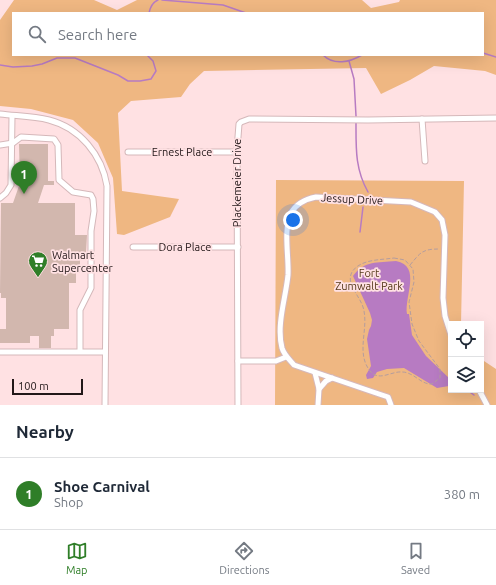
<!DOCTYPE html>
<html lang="en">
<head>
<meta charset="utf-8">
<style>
  :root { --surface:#fff; --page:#f6f6f7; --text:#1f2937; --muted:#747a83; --line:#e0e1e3; --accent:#2f7e28 }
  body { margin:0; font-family:Ubuntu,sans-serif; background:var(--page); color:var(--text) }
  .controls { position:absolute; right:12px; bottom:12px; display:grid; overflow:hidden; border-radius:0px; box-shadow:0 4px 16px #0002 }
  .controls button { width:36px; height:36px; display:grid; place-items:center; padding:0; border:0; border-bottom:1px solid var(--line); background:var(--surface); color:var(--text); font:20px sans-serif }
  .scale { position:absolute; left:12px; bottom:10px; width:71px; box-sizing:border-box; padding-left:4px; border:2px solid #221718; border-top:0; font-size:11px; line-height:14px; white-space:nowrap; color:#221718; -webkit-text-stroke:3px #ffe1e3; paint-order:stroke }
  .you { position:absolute; left:293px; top:220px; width:14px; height:14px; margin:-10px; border:3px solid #fff; border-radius:50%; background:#1a73e8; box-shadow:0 0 0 6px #1a73e833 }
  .badge { display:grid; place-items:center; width:26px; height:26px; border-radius:50%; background:var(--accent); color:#fff; font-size:13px; font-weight:700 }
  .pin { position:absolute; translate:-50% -33px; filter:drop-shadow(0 1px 2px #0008) }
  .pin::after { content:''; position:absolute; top:21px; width:14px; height:12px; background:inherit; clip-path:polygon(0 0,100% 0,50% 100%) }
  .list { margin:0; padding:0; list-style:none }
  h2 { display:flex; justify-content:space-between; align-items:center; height:52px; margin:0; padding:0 16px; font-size:17px }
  h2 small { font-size:13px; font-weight:400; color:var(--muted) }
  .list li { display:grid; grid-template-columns:26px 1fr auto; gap:12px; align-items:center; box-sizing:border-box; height:72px; padding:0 16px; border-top:1px solid var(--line) }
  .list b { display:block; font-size:15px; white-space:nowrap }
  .list p { margin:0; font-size:13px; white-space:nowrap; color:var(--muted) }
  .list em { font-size:13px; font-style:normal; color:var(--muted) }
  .icon { flex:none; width:22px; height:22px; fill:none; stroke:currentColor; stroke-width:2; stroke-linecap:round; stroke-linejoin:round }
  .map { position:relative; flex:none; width:496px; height:405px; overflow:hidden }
  .search { position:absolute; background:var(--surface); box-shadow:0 4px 16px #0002; left:12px; right:12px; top:12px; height:44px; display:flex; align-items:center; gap:10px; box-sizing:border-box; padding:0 14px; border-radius:0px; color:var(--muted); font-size:15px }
  .sheet { height:124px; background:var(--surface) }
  nav { display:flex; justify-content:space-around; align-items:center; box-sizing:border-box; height:56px; border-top:1px solid var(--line); background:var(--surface); font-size:11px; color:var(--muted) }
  nav a { display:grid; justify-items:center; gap:2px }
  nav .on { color:var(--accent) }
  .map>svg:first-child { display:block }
  .green { fill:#efb782; fill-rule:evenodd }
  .water { fill:#b77bc2 }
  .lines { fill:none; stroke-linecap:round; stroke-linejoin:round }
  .stream { stroke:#b77bc2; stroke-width:1.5 }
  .building { fill:#d2b7ae }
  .minor-casing { stroke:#d5b8ba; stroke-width:7 }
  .path { stroke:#b49d9e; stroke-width:1; stroke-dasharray:4 2; stroke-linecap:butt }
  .minor { stroke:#fff; stroke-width:5 }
  .labels { text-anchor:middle; stroke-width:3.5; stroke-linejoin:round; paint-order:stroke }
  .street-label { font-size:11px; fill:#221718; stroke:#ffe1e3 }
  .poi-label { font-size:11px; fill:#221718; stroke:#ffe1e3; text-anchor:start }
  .park-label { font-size:11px; fill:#55381a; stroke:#ffe1e3 }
</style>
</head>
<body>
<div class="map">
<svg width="496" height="405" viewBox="0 0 496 405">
  <rect width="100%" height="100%" fill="#ffe1e3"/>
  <g class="green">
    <path d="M 14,0 L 94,0 L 117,10 L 137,0 L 362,0 L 371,8 L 399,2 L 400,0 L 496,0 L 496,75 L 485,71 L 434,66 L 410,80 L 381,94 L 366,68 L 204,71 L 190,84 L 181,97 L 131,101 L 118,113 L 122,191 L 179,199 L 170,217 L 124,235 L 117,234 L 113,178 L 98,143 L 73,120 L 31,109 L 0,106 L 0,20 ZM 13,13 L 483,13 L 483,55 L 13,55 Z"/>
    <path d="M 276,180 L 464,181 L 461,324 L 451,324 L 451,390 L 481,390 L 481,359 L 496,369 L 496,405 L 275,405 Z"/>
  </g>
  <path class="water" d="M 396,261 C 422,266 404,297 407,314 L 409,314 L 412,335 L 426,356 L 450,379 L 449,386 L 437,388 L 404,368 L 387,369 L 377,372 L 373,378 L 367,379 L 366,375 L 371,366 L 367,339 L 369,330 L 371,326 L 372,320 L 370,313 L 353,276 C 365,260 377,263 396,261 Z"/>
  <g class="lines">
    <g class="stream">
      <path d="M 162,0 L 223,5 L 246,13"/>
      <path d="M 149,13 C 150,8 153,2 158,0"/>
      <path d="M 483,53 L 496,57"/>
      <path d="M 323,55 C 334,66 350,62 362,55"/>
      <path d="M 349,61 L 354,79 L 356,116"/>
      <path d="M 0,65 L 13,67 L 32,66 L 42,64 L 57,58 L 75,58 L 118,75 L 128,81 L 140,81 L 151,79 L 156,71 L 153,61 L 147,55"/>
      <path d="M 356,123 C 356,148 355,169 368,192"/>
      <path d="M 360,232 L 363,207"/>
      <path d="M 467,390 L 474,395"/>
    </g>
  </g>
  <path class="building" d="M 19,144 L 48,144 L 48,181 L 54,181 L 54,185 L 44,185 L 38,203 L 75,203 L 75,235 L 87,235 L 86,253 L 80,254 L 80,273 L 76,273 L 76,283 L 69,283 L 69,329 L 54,329 L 54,336 L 51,336 L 51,348 L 39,348 L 39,336 L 30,336 L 30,343 L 0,343 L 0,329 L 6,329 L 6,298 L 1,298 L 1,293 L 0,293 L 1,203 L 13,203 L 20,183 Z"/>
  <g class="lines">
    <g class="minor-casing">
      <g id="minor">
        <path d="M 0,114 C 16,116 33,116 49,120 C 80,128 102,155 107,186 L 105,405"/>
        <path d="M 422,119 L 425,161"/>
        <path d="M 0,145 L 13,143 L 21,137 L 54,139 L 58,145 L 59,180 L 73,192 L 91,195 L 93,199 L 94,211 L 91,231 L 91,288 L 80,310 L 80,351"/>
        <path d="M 128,152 L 237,152"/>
        <path d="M 0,198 L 6,193 L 11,185 L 12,116"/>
        <path d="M 133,247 L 238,247"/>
        <path d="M 0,352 L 105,352"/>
        <path d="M 238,361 L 276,361 L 286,357"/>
        <path d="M 315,373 L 319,389 L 318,405"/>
        <path d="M 319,389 L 326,381 L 332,378"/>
        <path d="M 479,390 L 487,405"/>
        <path d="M 238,405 L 237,150 L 239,124 L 241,122 L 249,119 L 368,120 L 496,118"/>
        <path d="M 391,405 L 388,397 L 379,394 L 294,365 C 290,360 284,355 282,348 C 276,325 286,297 288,275 C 289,256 283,230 291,213 C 296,204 306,199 316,197 L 411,202 L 435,212 L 442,220 L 445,235 L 443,298 L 445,316 L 451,335"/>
      </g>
    </g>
    <g class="path">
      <path d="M 394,258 L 405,260 L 413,269 L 414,282 L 409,302 L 412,324 L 419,341 L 440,369 L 440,378 L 432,384 C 421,385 414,372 402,372 C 391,371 379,382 370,371 C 356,353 368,331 364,311 C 362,297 345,285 352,272 C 360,259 381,260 394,258 Z"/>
      <path d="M 410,265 C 421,252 422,249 440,249"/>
    </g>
    <use href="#minor" class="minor"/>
  </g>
  <defs>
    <g id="supermarket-pin" transform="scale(1)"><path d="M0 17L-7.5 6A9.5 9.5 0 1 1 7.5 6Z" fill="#2f7e28" stroke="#ffe1e3"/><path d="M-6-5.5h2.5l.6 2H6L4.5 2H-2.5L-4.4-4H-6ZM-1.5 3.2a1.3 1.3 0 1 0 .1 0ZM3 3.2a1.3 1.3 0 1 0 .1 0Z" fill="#fff"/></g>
  </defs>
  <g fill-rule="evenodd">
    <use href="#supermarket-pin" x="38" y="261"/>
  </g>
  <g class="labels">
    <g class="street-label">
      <text x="182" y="156">Ernest Place</text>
      <text transform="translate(237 183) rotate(-90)" y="4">Plackemeier Drive</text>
      <text transform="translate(352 199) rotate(3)" y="4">Jessup Drive</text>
      <text x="185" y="251">Dora Place</text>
    </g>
    <g class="poi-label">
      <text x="52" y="259">Walmart<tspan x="52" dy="13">Supercenter</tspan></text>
    </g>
    <g class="park-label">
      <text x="369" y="277">Fort<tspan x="369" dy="13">Zumwalt Park</tspan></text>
    </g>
  </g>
</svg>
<div class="controls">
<button><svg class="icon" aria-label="locate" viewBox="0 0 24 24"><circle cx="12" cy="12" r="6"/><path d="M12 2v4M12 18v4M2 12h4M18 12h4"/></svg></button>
<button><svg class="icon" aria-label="layers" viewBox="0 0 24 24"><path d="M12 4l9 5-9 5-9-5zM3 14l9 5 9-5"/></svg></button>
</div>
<div class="scale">100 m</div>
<div class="you"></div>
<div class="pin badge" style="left:24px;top:194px">1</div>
<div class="search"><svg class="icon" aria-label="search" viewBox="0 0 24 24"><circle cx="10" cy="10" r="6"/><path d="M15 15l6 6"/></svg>Search here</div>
</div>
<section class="sheet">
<h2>Nearby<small></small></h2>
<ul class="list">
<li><span class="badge">1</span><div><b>Shoe Carnival</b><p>Shop</p></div><em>380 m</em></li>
</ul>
</section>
<nav>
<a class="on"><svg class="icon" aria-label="map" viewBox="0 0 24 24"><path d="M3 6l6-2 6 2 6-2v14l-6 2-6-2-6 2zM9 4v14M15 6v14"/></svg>Map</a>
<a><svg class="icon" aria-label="directions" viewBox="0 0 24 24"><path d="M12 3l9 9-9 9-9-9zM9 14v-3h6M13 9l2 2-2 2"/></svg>Directions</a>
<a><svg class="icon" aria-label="saved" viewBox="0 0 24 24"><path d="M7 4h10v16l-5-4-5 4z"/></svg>Saved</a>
</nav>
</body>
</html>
